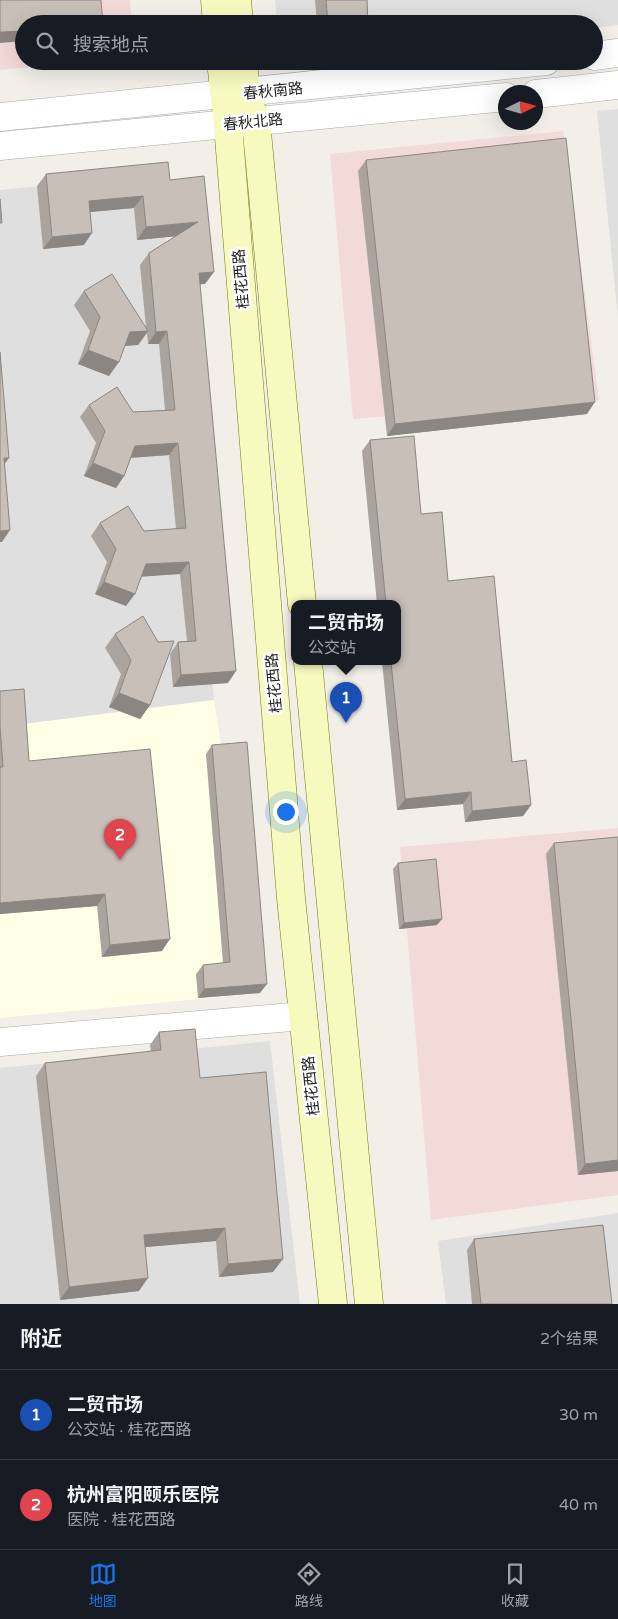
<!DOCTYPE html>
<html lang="zh">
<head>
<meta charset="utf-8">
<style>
  :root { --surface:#171b24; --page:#20242c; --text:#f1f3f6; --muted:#9ea1a6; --line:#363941; --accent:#1a73e8 }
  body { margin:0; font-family:"Varela Round","Noto Sans SC",sans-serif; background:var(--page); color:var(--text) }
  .compass { position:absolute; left:498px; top:85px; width:45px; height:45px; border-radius:50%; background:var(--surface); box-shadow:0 5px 20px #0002; rotate:85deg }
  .you { position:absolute; left:285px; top:811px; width:18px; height:18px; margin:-12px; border:4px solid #fff; border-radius:50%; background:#1a73e8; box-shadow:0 0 0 8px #1a73e833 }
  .badge { display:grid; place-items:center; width:32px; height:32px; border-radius:50%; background:var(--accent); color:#fff; font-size:16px; font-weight:700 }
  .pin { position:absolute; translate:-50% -41px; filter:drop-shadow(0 1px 2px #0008) }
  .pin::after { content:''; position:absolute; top:26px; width:18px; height:15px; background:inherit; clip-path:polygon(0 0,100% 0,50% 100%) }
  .popup { position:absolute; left:291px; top:600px; width:110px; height:65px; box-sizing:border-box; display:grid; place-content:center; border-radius:10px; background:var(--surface); filter:drop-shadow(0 1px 4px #0005); font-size:16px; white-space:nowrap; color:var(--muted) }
  .popup b { font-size:19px; color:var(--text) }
  .popup::after { content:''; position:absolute; left:50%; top:100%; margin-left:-10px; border:10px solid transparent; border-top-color:var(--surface) }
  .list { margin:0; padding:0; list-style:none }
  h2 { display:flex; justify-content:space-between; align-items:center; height:65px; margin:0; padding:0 20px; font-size:21px }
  h2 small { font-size:16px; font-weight:400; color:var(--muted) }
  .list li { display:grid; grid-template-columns:32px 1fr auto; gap:15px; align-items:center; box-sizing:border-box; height:90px; padding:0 20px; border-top:1px solid var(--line) }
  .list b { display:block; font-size:19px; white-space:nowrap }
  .list p { margin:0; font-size:16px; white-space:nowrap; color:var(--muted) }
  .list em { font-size:16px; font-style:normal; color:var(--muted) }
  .icon { flex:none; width:28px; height:28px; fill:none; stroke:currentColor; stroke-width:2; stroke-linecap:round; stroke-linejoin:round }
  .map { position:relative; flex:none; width:618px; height:1304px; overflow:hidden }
  .search { position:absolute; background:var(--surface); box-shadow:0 5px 20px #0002; left:15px; right:15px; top:15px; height:55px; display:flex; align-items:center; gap:12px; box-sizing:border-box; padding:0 18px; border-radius:28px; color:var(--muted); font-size:19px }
  .sheet { height:245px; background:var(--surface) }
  nav { display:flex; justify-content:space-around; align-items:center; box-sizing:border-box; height:70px; border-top:1px solid var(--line); background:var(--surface); font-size:14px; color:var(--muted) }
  nav a { display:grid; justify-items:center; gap:2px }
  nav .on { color:var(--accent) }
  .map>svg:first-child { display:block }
  .residential { fill:#e0dfdf }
  .commercial { fill:#f2dad9 }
  .education { fill:#ffffe5 }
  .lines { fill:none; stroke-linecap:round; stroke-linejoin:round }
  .minor-casing { stroke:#a9a9a9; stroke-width:29 }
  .tertiary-casing { stroke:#a9a9a9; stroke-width:29 }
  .secondary-casing { stroke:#707d05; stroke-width:29 }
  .minor { stroke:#fff; stroke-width:28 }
  .tertiary { stroke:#fff; stroke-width:28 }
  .secondary { stroke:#f7fabf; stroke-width:28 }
  .wall { fill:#aba49e }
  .shaded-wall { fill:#8b8681 }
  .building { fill:#c7bfb8; stroke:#8b8681 }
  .labels { text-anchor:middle; stroke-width:5; stroke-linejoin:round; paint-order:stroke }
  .street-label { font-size:15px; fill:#222; stroke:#fff }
</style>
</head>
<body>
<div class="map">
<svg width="618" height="1304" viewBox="0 0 618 1304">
  <rect width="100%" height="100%" fill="#f2efe9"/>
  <g class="residential">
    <path d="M 275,0 L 618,0 L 618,25 L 594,28 L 594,24 L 277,24 Z"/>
    <path d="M 618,109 L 618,318 L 597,111 Z"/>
    <path d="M 159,174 L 214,700 L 0,727 L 0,190 Z"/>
    <path d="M 270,1041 L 300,1304 L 0,1304 L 0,1068 Z"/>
    <path d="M 618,1213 L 618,1304 L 446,1304 L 438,1241 Z"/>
  </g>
  <g class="commercial">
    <path d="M 0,0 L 130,0 L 132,24 L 24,24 L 24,61 L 90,61 L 0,70 Z"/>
    <path d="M 563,131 L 599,400 L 353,419 L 330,154 Z"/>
    <path d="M 618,828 L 618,1195 L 431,1220 L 400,847 Z"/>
  </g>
  <path class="education" d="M 214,700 L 260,993 L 0,1018 L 0,727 Z"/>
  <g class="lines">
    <g class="minor-casing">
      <path id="minor" d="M 0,1042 L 303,1016"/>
    </g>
    <g class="tertiary-casing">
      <g id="tertiary">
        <path d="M 594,56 L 618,53"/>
        <path d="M 536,94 L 618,85"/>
        <path d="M 0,117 L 546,61"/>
        <path d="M 0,146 L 506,97"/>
      </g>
    </g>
    <g class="secondary-casing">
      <g id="secondary">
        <path d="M 215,0 L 217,24"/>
        <path d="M 237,0 L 239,24"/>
        <path d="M 221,61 L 228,125 L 291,898 L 333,1304"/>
        <path d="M 243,61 L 246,94 L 256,122 L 302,604"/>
        <path d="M 308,662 L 369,1304"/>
      </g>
    </g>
    <use href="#minor" class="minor"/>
    <use href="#tertiary" class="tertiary"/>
    <use href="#secondary" class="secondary"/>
  </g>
  <g class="wall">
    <path d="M 315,0 L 367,0 L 368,24 L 317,24 Z"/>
    <path d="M 366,160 L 587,414 L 387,436 L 358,171 Z"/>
    <path d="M 46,174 L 170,180 L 205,284 L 200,284 L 228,683 L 173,687 L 170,654 L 178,642 L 187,641 L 180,574 L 142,576 L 126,606 L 95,594 L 107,562 L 91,536 L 100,523 L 144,531 L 176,529 L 169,455 L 131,458 L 124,476 L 116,488 L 84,476 L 96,443 L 80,417 L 89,405 L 133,412 L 165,410 L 159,344 L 148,344 L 147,333 L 138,345 L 125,346 L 109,376 L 78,364 L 90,331 L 74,305 L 84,291 L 146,328 L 140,265 L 149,253 L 176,236 L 137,240 L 134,208 L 90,212 L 84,245 L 43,249 L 37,186 Z"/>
    <path d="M 370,440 L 421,514 L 448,581 L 512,762 L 531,805 L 523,816 L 465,822 L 463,804 L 397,810 L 382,662 L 397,662 L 397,604 L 377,604 L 362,451 Z"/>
    <path d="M 143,616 L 150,705 L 140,719 L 109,707 L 121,674 L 105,648 L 115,634 Z"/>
    <path d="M 0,691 L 29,761 L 162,951 L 102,957 L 97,906 L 0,914 Z"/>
    <path d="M 212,745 L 260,993 L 198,998 L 196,974 L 203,965 L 223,963 L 206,754 Z"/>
    <path d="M 554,843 L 618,1171 L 578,1175 L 546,854 Z"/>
    <path d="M 398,863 L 437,925 L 399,929 L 393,869 Z"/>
    <path d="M 159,1032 L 200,1078 L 273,1272 L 219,1277 L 216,1241 L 145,1247 L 139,1291 L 60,1300 L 36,1076 L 45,1063 L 151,1052 L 150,1045 Z"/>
    <path d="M 474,1239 L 612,1304 L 472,1304 L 467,1250 Z"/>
  </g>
  <g class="shaded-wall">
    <path d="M 24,31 L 24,41 L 0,43 L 0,32 Z"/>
    <path d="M 143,196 L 134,208 L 80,213 L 89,201 Z"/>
    <path d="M 198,222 L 190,235 L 137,240 L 146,227 Z"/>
    <path d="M 92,233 L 84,245 L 43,249 L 52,237 Z"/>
    <path d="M 214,272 L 205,284 L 191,285 L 199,273 Z"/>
    <path d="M 148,331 L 138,345 L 120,346 L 130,332 Z"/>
    <path d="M 167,331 L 159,344 L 148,344 L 156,332 Z"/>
    <path d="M 88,350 L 119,362 L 109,376 L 78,364 Z"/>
    <path d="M 595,402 L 587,414 L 387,436 L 395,424 Z"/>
    <path d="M 178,443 L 169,455 L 126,458 L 135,446 Z"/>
    <path d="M 4,458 L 9,458 L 1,469 Z"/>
    <path d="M 93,463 L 124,476 L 116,488 L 84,476 Z"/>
    <path d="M 10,530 L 2,542 L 0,542 L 0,531 Z"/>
    <path d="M 189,562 L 180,574 L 138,577 L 146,564 Z"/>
    <path d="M 104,582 L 135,594 L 126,606 L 95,594 Z"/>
    <path d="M 236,671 L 228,683 L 173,687 L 181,675 Z"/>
    <path d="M 119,693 L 150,705 L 140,719 L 109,707 Z"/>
    <path d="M 471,792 L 463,804 L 397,810 L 405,799 Z"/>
    <path d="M 531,805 L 523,816 L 465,822 L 472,811 Z"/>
    <path d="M 105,894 L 97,906 L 0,914 L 0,903 Z"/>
    <path d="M 442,919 L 437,925 L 399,929 L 404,923 Z"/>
    <path d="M 170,939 L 162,951 L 102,957 L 110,945 Z"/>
    <path d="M 267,984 L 260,993 L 198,998 L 204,989 Z"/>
    <path d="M 618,1160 L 618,1171 L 578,1175 L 585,1164 Z"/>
    <path d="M 225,1228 L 216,1241 L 135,1248 L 144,1235 Z"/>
    <path d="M 283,1259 L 273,1272 L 219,1277 L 228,1264 Z"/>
    <path d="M 148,1278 L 139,1291 L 60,1300 L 69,1287 Z"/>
  </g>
  <g class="building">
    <path d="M 0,0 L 101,0 L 103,24 L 24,24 L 24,31 L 0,32 Z"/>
    <path d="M 326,0 L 367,0 L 368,24 L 328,24 Z"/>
    <path d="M 566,138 L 595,402 L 395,424 L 366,160 Z"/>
    <path d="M 168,162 L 170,180 L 204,176 L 214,272 L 199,273 L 236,671 L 181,675 L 178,642 L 196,641 L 189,562 L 146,564 L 135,594 L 104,582 L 116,549 L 100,523 L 128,506 L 144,531 L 186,528 L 178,443 L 135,446 L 124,476 L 93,463 L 105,431 L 89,405 L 117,387 L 133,412 L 175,410 L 167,331 L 156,332 L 149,253 L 198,222 L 146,227 L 143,196 L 89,201 L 92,233 L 52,237 L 46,174 Z"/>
    <path d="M 0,199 L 2,223 L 0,223 Z"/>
    <path d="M 112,274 L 148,331 L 130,332 L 119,362 L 88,350 L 100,317 L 84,291 Z"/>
    <path d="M 0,352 L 9,458 L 4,458 L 10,530 L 0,531 Z"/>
    <path d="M 414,436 L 421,514 L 442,512 L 448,581 L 494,576 L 512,762 L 526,760 L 531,805 L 472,811 L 471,792 L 405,799 L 391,662 L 397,662 L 397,604 L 386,604 L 370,440 Z"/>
    <path d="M 143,616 L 158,642 L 174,641 L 150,705 L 119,693 L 131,660 L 115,634 Z"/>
    <path d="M 24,689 L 29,761 L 150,749 L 170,939 L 110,945 L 105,894 L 0,903 L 0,767 L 3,767 L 0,726 L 0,691 Z"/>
    <path d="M 247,742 L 267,984 L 204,989 L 203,965 L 230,962 L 212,745 Z"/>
    <path d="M 618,837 L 618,1160 L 585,1164 L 554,843 Z"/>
    <path d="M 436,859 L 442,919 L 404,923 L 398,863 Z"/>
    <path d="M 195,1029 L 200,1078 L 266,1072 L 283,1259 L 228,1264 L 225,1228 L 144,1235 L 148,1278 L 69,1287 L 45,1063 L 161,1050 L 159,1032 Z"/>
    <path d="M 603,1225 L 612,1304 L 481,1304 L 474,1239 Z"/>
  </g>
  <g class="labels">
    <g class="street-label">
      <text transform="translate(273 91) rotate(-6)" y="5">春秋南路</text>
      <text transform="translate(253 122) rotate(-6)" y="5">春秋北路</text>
      <text transform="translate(241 279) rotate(-95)" y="5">桂花西路</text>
      <text transform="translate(274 683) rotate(-95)" y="5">桂花西路</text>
      <text transform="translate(311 1086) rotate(-96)" y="5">桂花西路</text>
    </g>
  </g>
</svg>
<svg class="compass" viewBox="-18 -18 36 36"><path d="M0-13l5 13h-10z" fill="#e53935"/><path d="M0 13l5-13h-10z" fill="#9ea1a6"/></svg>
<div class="you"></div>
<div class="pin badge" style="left:346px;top:723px;background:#1a4fb4">1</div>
<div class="popup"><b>二贸市场</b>公交站</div>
<div class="pin badge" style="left:120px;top:860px;background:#e0444e">2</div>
<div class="search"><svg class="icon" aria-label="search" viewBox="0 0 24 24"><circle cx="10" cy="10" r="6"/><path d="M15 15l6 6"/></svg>搜索地点</div>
</div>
<section class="sheet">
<h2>附近<small>2个结果</small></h2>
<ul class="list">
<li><span class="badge" style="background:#1a4fb4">1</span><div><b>二贸市场</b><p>公交站 · 桂花西路</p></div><em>30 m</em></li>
<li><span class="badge" style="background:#e0444e">2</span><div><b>杭州富阳颐乐医院</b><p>医院 · 桂花西路</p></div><em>40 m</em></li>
</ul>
</section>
<nav>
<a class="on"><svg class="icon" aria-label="map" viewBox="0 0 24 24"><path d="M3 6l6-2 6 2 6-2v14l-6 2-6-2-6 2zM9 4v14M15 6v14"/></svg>地图</a>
<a><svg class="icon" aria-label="directions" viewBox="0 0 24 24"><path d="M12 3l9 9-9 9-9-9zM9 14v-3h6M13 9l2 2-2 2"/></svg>路线</a>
<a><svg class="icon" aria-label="saved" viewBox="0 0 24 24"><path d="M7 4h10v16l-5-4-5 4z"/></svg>收藏</a>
</nav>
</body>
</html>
